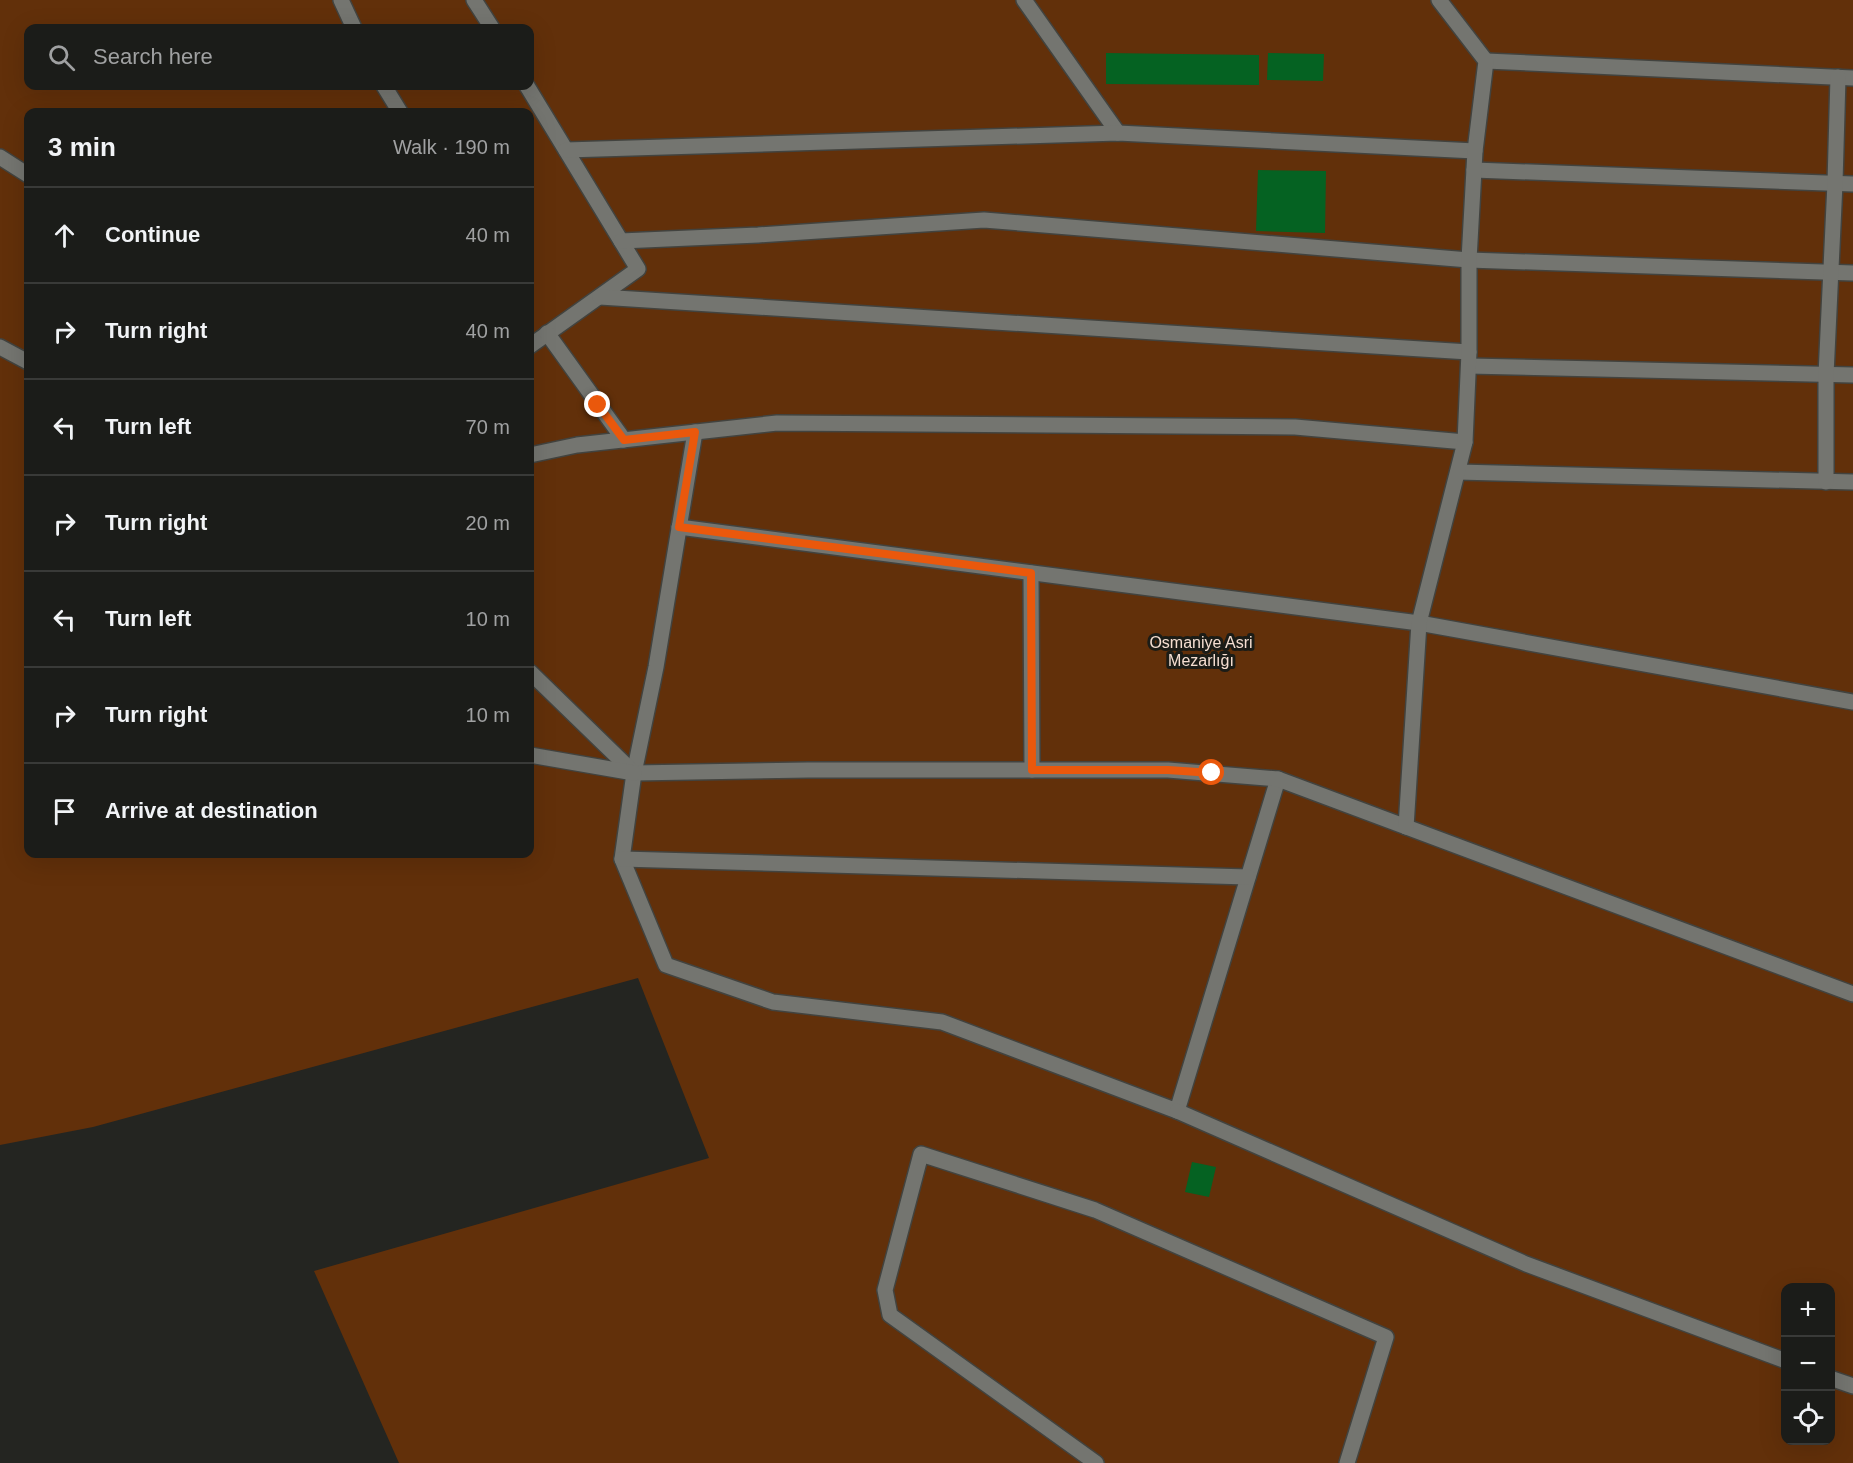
<!DOCTYPE html>
<html lang="en">
<head>
<meta charset="utf-8">
<style>
  :root { --surface:#1b1c19; --page:#282926; --text:#f1f3f6; --muted:#a0a1a2; --line:#393a38 }
  body { margin:0; font-family:Arial,sans-serif; background:var(--page); color:var(--text) }
  .controls { position:absolute; right:18px; bottom:18px; display:grid; overflow:hidden; border-radius:12px; box-shadow:0 6px 24px #0002 }
  .controls button { width:54px; height:54px; display:grid; place-items:center; padding:0; border:0; border-bottom:2px solid var(--line); background:var(--surface); color:var(--text); font:30px sans-serif }
  .stop { position:absolute; width:18px; height:18px; margin:-14px; border:4px solid #ea580c; border-radius:50%; background:#fff }
  .stop.end { background:#ea580c; border-color:#fff; box-shadow:0 2px 6px #0008 }
  .list { margin:0; padding:0; list-style:none }
  h2 { display:flex; justify-content:space-between; align-items:center; height:78px; margin:0; padding:0 24px; font-size:26px }
  h2 small { font-size:20px; font-weight:400; color:var(--muted) }
  .list li { display:grid; grid-template-columns:39px 1fr auto; gap:18px; align-items:center; box-sizing:border-box; height:96px; padding:0 24px; border-top:2px solid var(--line) }
  .list b { display:block; font-size:22px; white-space:nowrap }
  .list em { font-size:20px; font-style:normal; color:var(--muted) }
  .icon { flex:none; width:33px; height:33px; fill:none; stroke:currentColor; stroke-width:2; stroke-linecap:round; stroke-linejoin:round }
  .map { position:relative; flex:none; width:1853px; height:1463px; overflow:hidden }
  .search { position:absolute; background:var(--surface); box-shadow:0 6px 24px #0002; left:24px; top:24px; width:510px; height:66px; display:flex; align-items:center; gap:15px; box-sizing:border-box; padding:0 21px; border-radius:12px; color:var(--muted); font-size:22px }
  .panel { position:absolute; background:var(--surface); box-shadow:0 6px 24px #0002; left:24px; top:108px; width:510px; height:750px; border-radius:12px }
  .map>svg:first-child { display:block }
  .green { fill:#62300a; fill-rule:evenodd }
  .building { fill:#056222 }
  .lines { fill:none; stroke-linecap:round; stroke-linejoin:round }
  .minor-casing { stroke:#42433f; stroke-width:18 }
  .minor { stroke:#747570; stroke-width:15 }
  .route { stroke:#ea580c; stroke-width:8 }
  .labels { text-anchor:middle; stroke-width:6; stroke-linejoin:round; paint-order:stroke }
  .park-label { font-size:16px; fill:#f5ded1; stroke:#1b1c17 }
</style>
</head>
<body>
<div class="map">
<svg width="1853" height="1463" viewBox="0 0 1853 1463">
  <rect width="100%" height="100%" fill="#242521"/>
  <path class="green" d="M 0,0 L 1853,0 L 1853,1463 L 399,1463 L 314,1271 L 709,1158 L 638,978 L 93,1127 L 0,1145 ZM 28,28 L 530,28 L 530,86 L 28,86 ZM 28,112 L 530,112 L 530,854 L 28,854 ZM 1786,1288 L 1830,1288 L 1830,1440 L 1786,1440 Z"/>
  <g class="building">
    <path d="M 1106,53 L 1259,55 L 1259,85 L 1106,84 Z"/>
    <path d="M 1268,53 L 1324,54 L 1323,81 L 1267,80 Z"/>
    <path d="M 1258,170 L 1326,171 L 1325,233 L 1256,231 Z"/>
    <path d="M 1192,1162 L 1216,1167 L 1209,1197 L 1185,1192 Z"/>
  </g>
  <g class="lines">
    <g class="minor-casing">
      <g id="minor">
        <path d="M 341,0 L 354,28"/>
        <path d="M 474,0 L 492,28"/>
        <path d="M 1024,0 L 1118,133"/>
        <path d="M 1486,61 L 1853,78"/>
        <path d="M 384,86 L 400,112"/>
        <path d="M 527,86 L 638,269 L 530,346"/>
        <path d="M 566,150 L 1118,133 L 1475,151"/>
        <path d="M 0,157 L 28,175"/>
        <path d="M 1474,170 L 1853,184"/>
        <path d="M 621,241 L 758,235 L 984,220 L 1469,260 L 1853,273"/>
        <path d="M 600,297 L 1469,352"/>
        <path d="M 547,333 L 624,440"/>
        <path d="M 0,347 L 28,362"/>
        <path d="M 1469,366 L 1853,375"/>
        <path d="M 695,432 L 656,667 L 634,773 L 622,859 L 666,965 L 773,1002 L 942,1022 L 1177,1111 L 1278,779"/>
        <path d="M 530,455 L 577,445 L 777,423 L 1295,427 L 1465,442"/>
        <path d="M 1458,472 L 1853,482"/>
        <path d="M 1826,482 L 1826,375 L 1835,183 L 1838,77"/>
        <path d="M 679,527 L 1419,623 L 1853,702"/>
        <path d="M 1031,573 L 1032,770"/>
        <path d="M 530,672 L 634,773 L 808,770 L 1168,770 L 1278,779 L 1853,994"/>
        <path d="M 530,755 L 634,773"/>
        <path d="M 1406,827 L 1419,623 L 1465,442 L 1469,352 L 1469,260 L 1475,151 L 1486,61 L 1439,0"/>
        <path d="M 622,859 L 1248,877"/>
        <path d="M 1177,1111 L 1526,1264 L 1786,1361"/>
        <path d="M 1830,1378 L 1853,1386"/>
        <path d="M 1096,1463 L 890,1315 L 885,1290 L 921,1154 L 1095,1210 L 1386,1337 L 1347,1463"/>
      </g>
    </g>
    <use href="#minor" class="minor"/>
  </g>
  <g class="lines">
    <path class="route" d="M 598,405 L 624,440 L 695,432 L 679,527 L 1031,573 L 1032,770 L 1168,770 L 1212,773"/>
  </g>
  <g class="labels">
    <g class="park-label">
      <text x="1201" y="648">Osmaniye Asri<tspan x="1201" dy="18">Mezarlığı</tspan></text>
    </g>
  </g>
</svg>
<div class="controls">
<button>+</button>
<button>−</button>
<button><svg class="icon" aria-label="locate" viewBox="0 0 24 24"><circle cx="12" cy="12" r="6"/><path d="M12 2v4M12 18v4M2 12h4M18 12h4"/></svg></button>
</div>
<div class="stop" style="left:1212px;top:773px"></div>
<div class="stop end" style="left:598px;top:405px"></div>
<div class="search"><svg class="icon" aria-label="search" viewBox="0 0 24 24"><circle cx="10" cy="10" r="6"/><path d="M15 15l6 6"/></svg>Search here</div>
<section class="panel">
<h2>3 min<small>Walk · 190 m</small></h2>
<ul class="list">
<li><svg class="icon" aria-label="ahead" viewBox="0 0 24 24"><path d="M12 20V5M6 11l6-6 6 6"/></svg><div><b>Continue</b></div><em>40 m</em></li>
<li><svg class="icon" aria-label="right" viewBox="0 0 24 24"><path d="M7 20v-9h11M14 6l5 5-5 5"/></svg><div><b>Turn right</b></div><em>40 m</em></li>
<li><svg class="icon" aria-label="left" viewBox="0 0 24 24"><path d="M17 20v-9H6M10 6l-5 5 5 5"/></svg><div><b>Turn left</b></div><em>70 m</em></li>
<li><svg class="icon" aria-label="right" viewBox="0 0 24 24"><path d="M7 20v-9h11M14 6l5 5-5 5"/></svg><div><b>Turn right</b></div><em>20 m</em></li>
<li><svg class="icon" aria-label="left" viewBox="0 0 24 24"><path d="M17 20v-9H6M10 6l-5 5 5 5"/></svg><div><b>Turn left</b></div><em>10 m</em></li>
<li><svg class="icon" aria-label="right" viewBox="0 0 24 24"><path d="M7 20v-9h11M14 6l5 5-5 5"/></svg><div><b>Turn right</b></div><em>10 m</em></li>
<li><svg class="icon" aria-label="arrive" viewBox="0 0 24 24"><path d="M6 21V4h12l-3 4 3 4H6"/></svg><div><b>Arrive at destination</b></div></li>
</ul>
</section>
</div>
</body>
</html>
